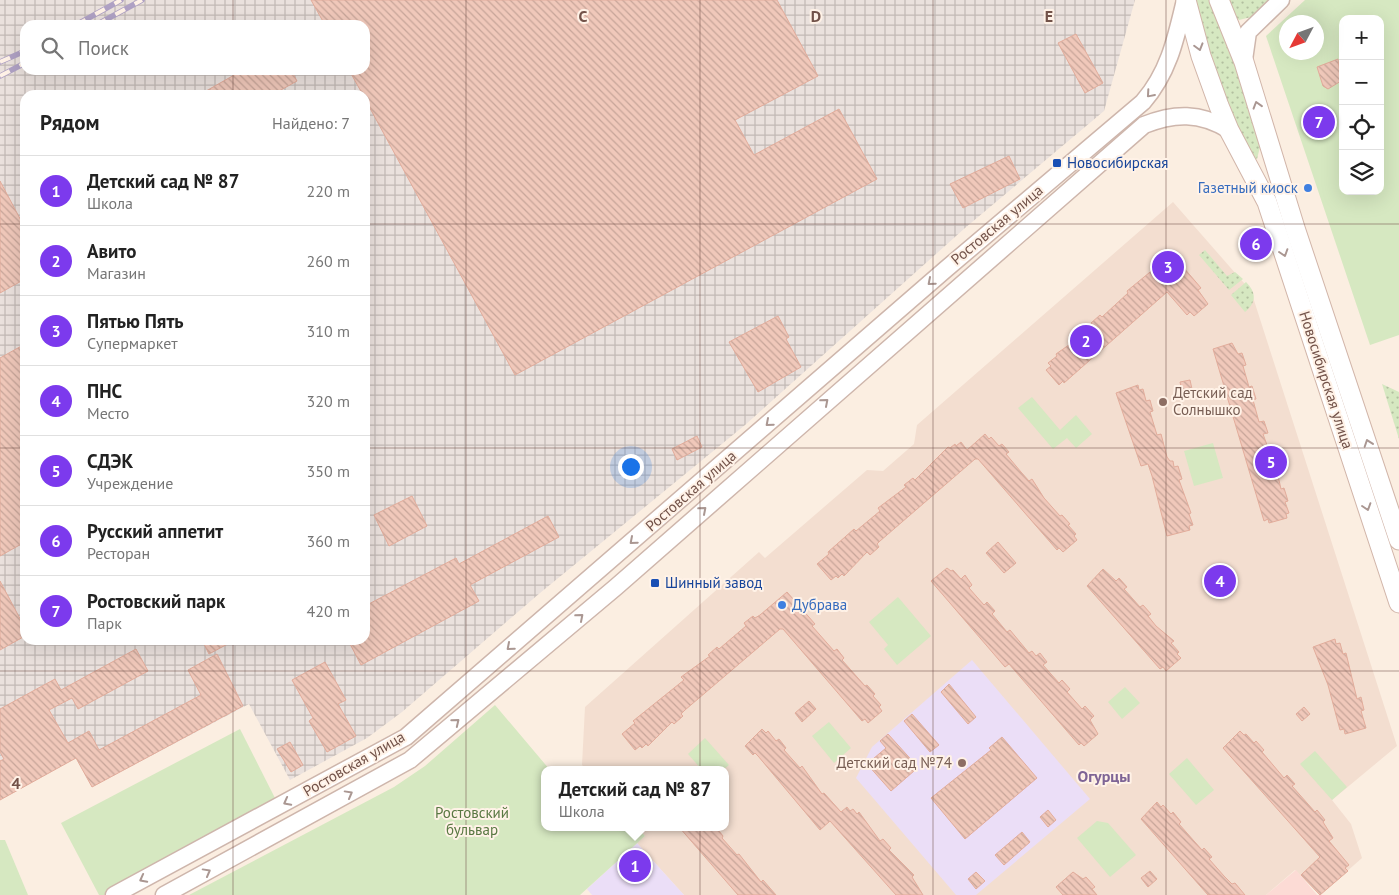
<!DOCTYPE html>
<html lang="ru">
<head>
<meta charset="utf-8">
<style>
  :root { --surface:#fff; --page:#f6f6f6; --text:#222; --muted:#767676; --line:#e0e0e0; --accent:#7c3aed }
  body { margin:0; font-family:"PT Sans",sans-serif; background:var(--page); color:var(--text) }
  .controls { position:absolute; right:15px; top:15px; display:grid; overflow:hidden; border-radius:10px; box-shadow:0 5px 20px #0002 }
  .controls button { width:45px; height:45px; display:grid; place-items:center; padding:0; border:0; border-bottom:1px solid var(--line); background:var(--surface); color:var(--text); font:25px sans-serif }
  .compass { position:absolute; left:1279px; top:15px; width:45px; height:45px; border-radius:50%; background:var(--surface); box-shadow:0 5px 20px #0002; rotate:229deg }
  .you { position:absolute; left:630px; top:466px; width:18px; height:18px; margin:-12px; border:4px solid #fff; border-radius:50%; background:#1a73e8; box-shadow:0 0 0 8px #1a73e833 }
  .badge { display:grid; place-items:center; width:32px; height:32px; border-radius:50%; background:var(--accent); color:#fff; font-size:16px; font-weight:700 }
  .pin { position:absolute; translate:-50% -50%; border:2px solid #fff; box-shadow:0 1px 5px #0006 }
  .popup { position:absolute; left:541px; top:766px; width:188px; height:65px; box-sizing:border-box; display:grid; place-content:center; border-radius:10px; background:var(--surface); filter:drop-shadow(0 1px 4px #0005); font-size:16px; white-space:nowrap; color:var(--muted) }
  .popup b { font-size:19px; color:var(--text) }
  .popup::after { content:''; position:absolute; left:50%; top:100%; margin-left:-10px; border:10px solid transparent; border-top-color:var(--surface) }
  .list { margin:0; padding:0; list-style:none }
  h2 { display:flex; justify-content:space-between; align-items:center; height:65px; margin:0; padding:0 20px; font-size:21px }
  h2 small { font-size:16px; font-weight:400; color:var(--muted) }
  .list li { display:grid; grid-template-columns:32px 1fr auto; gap:15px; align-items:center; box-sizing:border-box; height:70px; padding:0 20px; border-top:1px solid var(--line) }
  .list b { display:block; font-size:19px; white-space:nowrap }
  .list p { margin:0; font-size:16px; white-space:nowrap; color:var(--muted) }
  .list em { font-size:16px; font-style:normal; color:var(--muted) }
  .icon { flex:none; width:28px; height:28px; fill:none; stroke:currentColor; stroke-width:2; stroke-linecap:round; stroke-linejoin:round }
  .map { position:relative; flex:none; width:1399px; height:895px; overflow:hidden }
  .search { position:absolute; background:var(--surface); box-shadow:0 5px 20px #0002; left:20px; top:20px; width:350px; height:55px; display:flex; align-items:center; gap:12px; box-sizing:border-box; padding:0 18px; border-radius:15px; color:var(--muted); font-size:19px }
  .panel { position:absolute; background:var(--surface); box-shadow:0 5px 20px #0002; left:20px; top:90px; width:350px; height:555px; border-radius:15px }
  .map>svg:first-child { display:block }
  .residential { fill:#f3ded0 }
  .commercial { fill:#fcdbd5 }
  .industrial { fill:url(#industrial-grid); fill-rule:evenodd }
  .education { fill:#ebdef7 }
  .grass { fill:url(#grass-dots) }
  .green { fill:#d6e8c1; fill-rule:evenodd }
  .building { fill:url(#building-back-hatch); stroke:#e2ac9b }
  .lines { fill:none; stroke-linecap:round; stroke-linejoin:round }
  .tertiary-casing { stroke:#ceb6ac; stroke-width:19 }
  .secondary-casing { stroke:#d1b5a9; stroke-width:21 }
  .tertiary { stroke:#fff; stroke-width:16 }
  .secondary { stroke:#fff; stroke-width:19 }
  .rail-casing { stroke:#afa1c4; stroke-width:5.5 }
  .rail { stroke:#fff2e7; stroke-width:4; stroke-dasharray:11; stroke-linecap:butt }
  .oneway { stroke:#aa9792 }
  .grid { fill:none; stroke:#725249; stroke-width:1; stroke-opacity:0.55 }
  .transit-dot { fill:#1a4fb4; stroke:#fff2e7; stroke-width:2 }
  .shop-dot { fill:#3f7fe0; stroke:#fff2e7; stroke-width:2 }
  .education-dot { fill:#8d6e63; stroke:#fff2e7; stroke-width:2 }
  .labels { text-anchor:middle; stroke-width:4; stroke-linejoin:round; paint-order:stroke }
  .transit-label { font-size:15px; fill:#164399; stroke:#fff2e7; text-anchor:start }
  .shop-label { font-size:15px; fill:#366cbe; stroke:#fff2e7; text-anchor:end }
  .street-label { font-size:15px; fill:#725249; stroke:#fff2e7 }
  .education-label { font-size:15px; fill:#785e54; stroke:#fff2e7; text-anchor:start }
  .park-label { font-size:15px; fill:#597842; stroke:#fff2e7 }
  .neighbourhood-label { font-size:16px; font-weight:bold; fill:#7e6495; stroke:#fff2e7 }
  .grid-label { font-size:16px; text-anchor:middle; font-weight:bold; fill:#725249; stroke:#fff2e7; stroke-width:4; stroke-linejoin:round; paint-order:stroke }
</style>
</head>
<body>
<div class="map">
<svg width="1399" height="895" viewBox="0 0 1399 895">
  <defs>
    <pattern id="industrial-grid" width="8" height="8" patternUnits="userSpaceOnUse" patternTransform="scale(1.25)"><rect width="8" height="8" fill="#eae1dd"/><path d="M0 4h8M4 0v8" fill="none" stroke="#c2b9b5"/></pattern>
    <pattern id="grass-dots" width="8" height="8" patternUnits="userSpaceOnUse" patternTransform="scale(1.25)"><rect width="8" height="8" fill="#d6e8c1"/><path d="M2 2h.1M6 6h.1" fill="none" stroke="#b2bf9f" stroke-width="1.8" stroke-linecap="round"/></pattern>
    <pattern id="building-back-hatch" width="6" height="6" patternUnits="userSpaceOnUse" patternTransform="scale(1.25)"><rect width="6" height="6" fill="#f0c8ba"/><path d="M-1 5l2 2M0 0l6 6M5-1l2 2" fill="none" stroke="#c7a599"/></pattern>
  </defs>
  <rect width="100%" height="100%" fill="#fbeee1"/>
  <path class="residential" d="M 1173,202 L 1251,291 L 1397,746 L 1332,800 L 1351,824 L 1362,858 L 1320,895 L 1295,870 L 1266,895 L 684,895 L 637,843 L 645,836 L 637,827 L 725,827 L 725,770 L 587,770 L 582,765 L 585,707 L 759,552 L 765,558 L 867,470 L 883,471 L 914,444 L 917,425 Z"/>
  <path class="commercial" d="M 1296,870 L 1317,895 L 1266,895 Z"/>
  <path class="industrial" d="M 0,0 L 1135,0 L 1104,111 L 965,228 L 745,425 L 540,593 L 402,712 L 367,738 L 290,780 L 249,704 L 92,787 L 76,758 L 0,800 ZM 25,25 L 365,25 L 365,70 L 25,70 ZM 25,95 L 365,95 L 365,640 L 25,640 Z"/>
  <g class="education">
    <path d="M 972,660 L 1090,799 L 976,895 L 956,895 L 856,778 L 872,747 Z"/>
    <path d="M 637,843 L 684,895 L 592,895 L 587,889 Z"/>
  </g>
  <g class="grass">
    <path d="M 1191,0 L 1210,0 L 1241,70 L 1260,147 L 1257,159 L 1253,159 L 1242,145 Z"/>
    <path d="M 1227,0 L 1273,0 L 1255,16 L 1239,20 L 1231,13 Z"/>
    <path d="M 1205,250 L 1227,276 L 1235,272 L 1243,279 L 1229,290 L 1199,255 Z"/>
    <path d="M 1246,282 C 1256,292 1257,302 1245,312 L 1231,295 Z"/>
    <path d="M 1382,384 L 1399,392 L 1399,439 Z"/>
  </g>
  <g class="green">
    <path d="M 1305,0 L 1399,0 L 1399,335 L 1370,345 L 1266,36 ZM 1343,19 L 1380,19 L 1380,191 L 1343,191 ZM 1286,22 L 1316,22 L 1316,52 L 1286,52 Z"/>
    <path d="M 1032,397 L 1060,430 L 1076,415 L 1092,434 L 1076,448 L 1067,438 L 1053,449 L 1018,408 Z"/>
    <path d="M 1213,443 L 1223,478 L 1194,486 L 1184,451 Z"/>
    <path d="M 898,597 L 931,636 L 897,665 L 884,649 L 888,645 L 869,622 Z"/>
    <path d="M 1125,687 L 1140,703 L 1122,719 L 1108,702 Z"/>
    <path d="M 495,705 L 550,770 L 545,770 L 545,827 L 637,827 L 645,836 L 580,895 L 189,895 L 394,787 L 425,766 Z"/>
    <path d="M 829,722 L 851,748 L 834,763 L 812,736 Z"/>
    <path d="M 240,729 L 277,802 L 104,895 L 99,895 L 61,823 Z"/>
    <path d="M 705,738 L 729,765 L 723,770 L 702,770 L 688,754 Z"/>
    <path d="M 1315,751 L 1347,787 L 1332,800 L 1300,764 Z"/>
    <path d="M 1187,758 L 1214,790 L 1196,805 L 1169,774 Z"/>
    <path d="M 1097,821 L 1108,823 L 1136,855 L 1110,877 L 1077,838 Z"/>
    <path d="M 0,840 L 5,840 L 28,895 L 0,895 Z"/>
  </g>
  <g class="building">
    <path d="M 311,0 L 777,0 L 818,76 L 735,120 L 754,155 L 839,109 L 877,179 L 515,375 L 365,99 L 365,95 L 363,95 L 349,70 L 365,70 L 365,25 L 325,25 Z"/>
    <path d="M 1076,34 L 1103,83 L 1085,93 L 1058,43 Z"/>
    <path d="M 1338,59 L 1341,81 L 1328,89 L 1323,86 L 1317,67 Z"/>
    <path d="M 243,70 L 291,70 L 297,81 L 272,95 L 199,95 Z"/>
    <path d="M 1009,156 L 1020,179 L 963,208 L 950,184 Z"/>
    <path d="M 0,181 L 25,228 L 25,279 L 0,293 Z"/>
    <path d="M 1172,254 L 1201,288 L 1198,290 L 1208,304 L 1194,316 L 1190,312 L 1187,315 L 1167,292 L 1064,383 L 1063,381 L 1059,385 L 1046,370 L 1051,366 L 1048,363 L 1057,356 L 1056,354 L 1076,340 L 1093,325 L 1091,323 L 1100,315 L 1102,317 L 1128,293 L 1127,291 Z"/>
    <path d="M 778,316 L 789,337 L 786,339 L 801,367 L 758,392 L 729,342 Z"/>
    <path d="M 1232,343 L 1238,354 L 1242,353 L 1246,365 L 1243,366 L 1249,387 L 1252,386 L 1256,399 L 1253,400 L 1259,422 L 1264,421 L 1268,433 L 1263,434 L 1267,445 L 1270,455 L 1273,454 L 1281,489 L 1284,488 L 1288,501 L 1285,502 L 1289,513 L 1286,514 L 1287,518 L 1269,523 L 1268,519 L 1264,521 L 1213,349 Z"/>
    <path d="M 25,344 L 25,542 L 0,556 L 0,358 Z"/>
    <path d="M 1190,380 L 1192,389 L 1182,391 L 1180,382 Z"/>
    <path d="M 1138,385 L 1139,390 L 1143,389 L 1146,401 L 1150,400 L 1153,411 L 1150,412 L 1157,435 L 1161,434 L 1167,457 L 1170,461 L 1173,461 L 1174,467 L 1178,466 L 1182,479 L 1179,480 L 1191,513 L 1189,514 L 1193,525 L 1189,526 L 1190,530 L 1167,536 L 1152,476 L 1148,464 L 1141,466 L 1116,393 Z"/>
    <path d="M 985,434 L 989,439 L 991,437 L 999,446 L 1002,444 L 1009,452 L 1006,454 L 1021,472 L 1029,481 L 1032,479 L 1044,498 L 1060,516 L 1062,515 L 1070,524 L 1068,525 L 1076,534 L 1074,536 L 1077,540 L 1063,552 L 1059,548 L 1057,550 L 978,459 L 975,459 L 880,541 L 877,544 L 879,547 L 870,555 L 867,552 L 844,576 L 842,574 L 838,578 L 836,576 L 831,580 L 817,564 L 829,554 L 828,552 L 854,529 L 856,531 L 880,511 L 878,508 L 906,487 L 904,485 L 913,478 L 915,480 L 948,447 L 950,448 L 955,444 L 956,446 L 961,442 L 967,450 Z"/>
    <path d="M 697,436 L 702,447 L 677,460 L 672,449 Z"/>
    <path d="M 412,496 L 427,526 L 389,546 L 374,515 Z"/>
    <path d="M 548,516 L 559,537 L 470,585 L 479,601 L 361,665 L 348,640 L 365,640 L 365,606 L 456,558 L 459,564 Z"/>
    <path d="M 998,542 L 1016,563 L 1004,573 L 986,553 Z"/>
    <path d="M 1221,566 L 1235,582 L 1218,596 L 1204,580 Z"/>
    <path d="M 947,568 L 951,571 L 953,570 L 961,579 L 965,575 L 972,585 L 969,588 L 984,605 L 987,602 L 995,611 L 992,614 L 1007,632 L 1010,630 L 1029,653 L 1032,651 L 1036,656 L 1040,653 L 1047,662 L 1043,665 L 1059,683 L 1062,680 L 1070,689 L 1067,692 L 1082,709 L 1085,706 L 1094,716 L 1090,720 L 1098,734 L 1084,746 L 1081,743 L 1079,745 L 1009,664 L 1005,667 L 931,581 Z"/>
    <path d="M 1103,569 L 1116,581 L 1119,578 L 1127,587 L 1124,589 L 1140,607 L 1143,605 L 1151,614 L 1148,616 L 1156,626 L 1174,641 L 1171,643 L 1179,652 L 1177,654 L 1181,658 L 1166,671 L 1163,667 L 1160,669 L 1087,586 Z"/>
    <path d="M 0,581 L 25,628 L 25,636 L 0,650 Z"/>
    <path d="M 787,592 L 815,624 L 812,626 L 834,651 L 837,649 L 844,658 L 842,660 L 865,686 L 867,685 L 875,694 L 873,696 L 881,705 L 879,707 L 882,711 L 868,723 L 865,719 L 862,721 L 783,629 L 780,629 L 685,710 L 681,714 L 683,716 L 674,724 L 672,722 L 648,746 L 646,744 L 642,748 L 640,746 L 635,750 L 622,734 L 635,723 L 633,721 L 679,684 L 684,680 L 681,677 L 710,656 L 708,655 L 717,647 L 719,649 L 746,626 L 744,623 L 753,616 L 755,618 L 760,615 Z"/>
    <path d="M 1335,639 L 1336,644 L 1340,643 L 1343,654 L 1346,653 L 1357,699 L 1361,697 L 1364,710 L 1361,711 L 1366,728 L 1345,734 L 1344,729 L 1340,730 L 1328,685 L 1313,647 Z"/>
    <path d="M 202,640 L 235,640 L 209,654 Z"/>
    <path d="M 136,649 L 148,671 L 78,709 L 72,698 L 49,710 L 68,743 L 89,731 L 99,750 L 201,695 L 188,670 L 217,654 L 243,706 L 92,787 L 76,758 L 0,800 L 0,761 L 4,759 L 0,752 L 0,709 L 55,679 L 61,690 Z"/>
    <path d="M 325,662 L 346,700 L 338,704 L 356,736 L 327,752 L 309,721 L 313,718 L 292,680 Z"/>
    <path d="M 949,684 L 976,717 L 968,724 L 941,692 Z"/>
    <path d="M 809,701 L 816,709 L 802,722 L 795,713 Z"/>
    <path d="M 1304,707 L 1310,714 L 1302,721 L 1296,714 Z"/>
    <path d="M 912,714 L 939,745 L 930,752 L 904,721 Z"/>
    <path d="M 762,729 L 766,733 L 768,731 L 776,741 L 779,739 L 786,748 L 784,750 L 800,768 L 802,766 L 822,794 L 824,793 L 841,812 L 847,807 L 850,811 L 853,809 L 857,814 L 859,812 L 880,841 L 883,839 L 891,848 L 889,850 L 914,875 L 912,877 L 923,895 L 896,895 L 830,821 L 820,830 L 758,756 L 755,753 L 753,755 L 745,746 Z"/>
    <path d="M 1240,731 L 1244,735 L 1246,734 L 1254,743 L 1256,741 L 1264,750 L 1262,752 L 1284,778 L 1287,775 L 1295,784 L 1292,786 L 1315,812 L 1317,810 L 1325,820 L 1323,822 L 1333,838 L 1329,841 L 1349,865 L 1345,868 L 1348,871 L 1320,895 L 1301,875 L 1320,857 L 1223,748 Z"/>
    <path d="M 888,734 L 916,765 L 911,769 L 914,771 L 891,791 L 867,764 L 886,748 L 880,741 Z"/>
    <path d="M 1002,737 L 1037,778 L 965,839 L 931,798 L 991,750 L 989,748 Z"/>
    <path d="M 290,742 L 303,765 L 291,772 L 277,749 Z"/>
    <path d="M 1157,802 L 1161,807 L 1163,805 L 1171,814 L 1173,812 L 1181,822 L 1179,824 L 1194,841 L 1202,850 L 1204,848 L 1212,857 L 1209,859 L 1224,876 L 1232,884 L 1235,883 L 1245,895 L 1208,895 L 1141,819 Z"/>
    <path d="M 1048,810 L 1056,820 L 1048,827 L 1040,817 Z"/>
    <path d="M 679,827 L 716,827 L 723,836 L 722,838 L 737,855 L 739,854 L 761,882 L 763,880 L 776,895 L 738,895 Z"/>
    <path d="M 1022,832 L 1030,842 L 1004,865 L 995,855 Z"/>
    <path d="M 1150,871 L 1157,879 L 1148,887 L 1141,878 Z"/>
    <path d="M 976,872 L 985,881 L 976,889 L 968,879 Z"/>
    <path d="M 1073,872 L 1083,879 L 1086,877 L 1095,887 L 1092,889 L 1097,895 L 1063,895 L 1056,887 Z"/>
  </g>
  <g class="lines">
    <g class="tertiary-casing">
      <g id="tertiary">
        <path d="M 1244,60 L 1248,32 L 1281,0"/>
        <path d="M 114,895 L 406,737 L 946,269 L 1143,102 C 1169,72 1176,38 1185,0"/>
        <path d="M 164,895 L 410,760 L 616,587 L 1144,125 C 1174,113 1200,112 1229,130"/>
      </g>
    </g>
    <g class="secondary-casing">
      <g id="secondary">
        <path d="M 1186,0 L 1201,56 L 1219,106 L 1229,130 L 1267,202 L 1399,603"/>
        <path d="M 1219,0 L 1244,62 L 1295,228 L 1399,540"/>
      </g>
    </g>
    <use href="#tertiary" class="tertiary"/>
    <use href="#secondary" class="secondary"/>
    <g class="rail-casing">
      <g id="rail">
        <path d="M 76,25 L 121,0"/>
        <path d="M 96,25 L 142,0"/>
        <path d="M 0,62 L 25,51"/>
        <path d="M 0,76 L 25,63"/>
      </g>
    </g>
    <use href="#rail" class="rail"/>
  </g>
  <defs><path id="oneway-chevron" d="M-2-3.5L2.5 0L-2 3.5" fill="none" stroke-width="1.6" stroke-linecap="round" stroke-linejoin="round" transform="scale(1.25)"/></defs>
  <g class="oneway">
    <use href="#oneway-chevron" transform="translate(1199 47) rotate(74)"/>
    <use href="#oneway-chevron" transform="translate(1150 94) rotate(131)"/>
    <use href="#oneway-chevron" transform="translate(1257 105) rotate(-107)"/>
    <use href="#oneway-chevron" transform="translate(1284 253) rotate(72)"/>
    <use href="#oneway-chevron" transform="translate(931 282) rotate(139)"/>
    <use href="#oneway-chevron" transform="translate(825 402) rotate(-41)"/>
    <use href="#oneway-chevron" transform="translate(769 423) rotate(139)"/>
    <use href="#oneway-chevron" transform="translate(1368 443) rotate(-109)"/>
    <use href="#oneway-chevron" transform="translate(1367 507) rotate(72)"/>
    <use href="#oneway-chevron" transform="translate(703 510) rotate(-41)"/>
    <use href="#oneway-chevron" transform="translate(633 541) rotate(139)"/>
    <use href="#oneway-chevron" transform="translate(580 617) rotate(-41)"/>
    <use href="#oneway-chevron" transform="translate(510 647) rotate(139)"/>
    <use href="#oneway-chevron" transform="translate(456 722) rotate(-39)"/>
    <use href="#oneway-chevron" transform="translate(349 794) rotate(-29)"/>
    <use href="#oneway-chevron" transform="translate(287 802) rotate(152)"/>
    <use href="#oneway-chevron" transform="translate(207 872) rotate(-29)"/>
    <use href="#oneway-chevron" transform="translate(143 879) rotate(152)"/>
  </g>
  <path class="grid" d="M 233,0 L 233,25M 466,0 L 466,895M 700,0 L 700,895M 933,0 L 933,895M 1166,0 L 1166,895M 233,70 L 233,95M 0,224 L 25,224M 365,224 L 1399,224M 0,448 L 25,448M 365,448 L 1399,448M 233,640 L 233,895M 0,671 L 1399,671"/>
  <g class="transit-dot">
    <rect x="1052" y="158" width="10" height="10" rx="2.5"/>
    <rect x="650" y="578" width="10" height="10" rx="2.5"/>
  </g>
  <g class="shop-dot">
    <circle cx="1308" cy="188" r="5"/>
    <circle cx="782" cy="605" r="5"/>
  </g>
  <g class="education-dot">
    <circle cx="1163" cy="402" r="5"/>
    <circle cx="962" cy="763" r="5"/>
  </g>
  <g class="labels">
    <g class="transit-label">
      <text x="1067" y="168">Новосибирская</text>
      <text x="665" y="588">Шинный завод</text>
    </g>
    <g class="shop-label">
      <text x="1298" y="193">Газетный киоск</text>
      <text x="792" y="610" text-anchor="start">Дубрава</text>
    </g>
    <g class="street-label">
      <text transform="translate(997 225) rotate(-40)" y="5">Ростовская улица</text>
      <text transform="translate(1326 380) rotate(72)" y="5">Новосибирская улица</text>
      <text transform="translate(691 491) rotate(-41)" y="5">Ростовская улица</text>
      <text transform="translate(354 764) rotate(-30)" y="5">Ростовская улица</text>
    </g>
    <g class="education-label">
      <text x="1173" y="398">Детский сад<tspan x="1173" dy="17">Солнышко</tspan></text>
      <text x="952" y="768" text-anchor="end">Детский сад №74</text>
    </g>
    <g class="park-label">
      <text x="472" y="818">Ростовский<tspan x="472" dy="17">бульвар</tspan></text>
    </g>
    <g class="neighbourhood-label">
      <text x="1104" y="782">Огурцы</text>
    </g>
  </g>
  <g class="grid-label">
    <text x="583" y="22">C</text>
    <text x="816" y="22">D</text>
    <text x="1049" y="22">E</text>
    <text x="16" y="789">4</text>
  </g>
</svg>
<div class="controls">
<button>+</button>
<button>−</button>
<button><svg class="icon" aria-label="locate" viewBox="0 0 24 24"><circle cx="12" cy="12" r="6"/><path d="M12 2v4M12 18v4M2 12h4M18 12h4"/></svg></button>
<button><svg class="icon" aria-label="layers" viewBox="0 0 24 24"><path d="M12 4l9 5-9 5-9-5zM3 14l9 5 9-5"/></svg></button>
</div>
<svg class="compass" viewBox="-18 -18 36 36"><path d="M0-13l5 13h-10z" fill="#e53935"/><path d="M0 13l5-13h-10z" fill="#767676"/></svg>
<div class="you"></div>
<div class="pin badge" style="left:635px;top:866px">1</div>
<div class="popup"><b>Детский сад № 87</b>Школа</div>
<div class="pin badge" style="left:1086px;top:341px">2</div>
<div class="pin badge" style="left:1168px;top:267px">3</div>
<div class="pin badge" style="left:1220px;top:581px">4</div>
<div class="pin badge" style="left:1271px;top:462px">5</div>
<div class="pin badge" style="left:1256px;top:244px">6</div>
<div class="pin badge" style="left:1319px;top:122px">7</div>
<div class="search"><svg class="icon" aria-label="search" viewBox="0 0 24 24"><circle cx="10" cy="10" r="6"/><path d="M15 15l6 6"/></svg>Поиск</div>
<section class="panel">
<h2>Рядом<small>Найдено: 7</small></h2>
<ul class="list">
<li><span class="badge">1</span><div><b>Детский сад № 87</b><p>Школа</p></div><em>220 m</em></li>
<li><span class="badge">2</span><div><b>Авито</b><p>Магазин</p></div><em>260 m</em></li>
<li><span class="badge">3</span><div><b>Пятью Пять</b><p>Супермаркет</p></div><em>310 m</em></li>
<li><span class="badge">4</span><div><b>ПНС</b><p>Место</p></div><em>320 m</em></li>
<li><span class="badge">5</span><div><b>СДЭК</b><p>Учреждение</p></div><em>350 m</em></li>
<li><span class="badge">6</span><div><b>Русский аппетит</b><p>Ресторан</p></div><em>360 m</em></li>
<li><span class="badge">7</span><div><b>Ростовский парк</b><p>Парк</p></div><em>420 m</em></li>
</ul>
</section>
</div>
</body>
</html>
